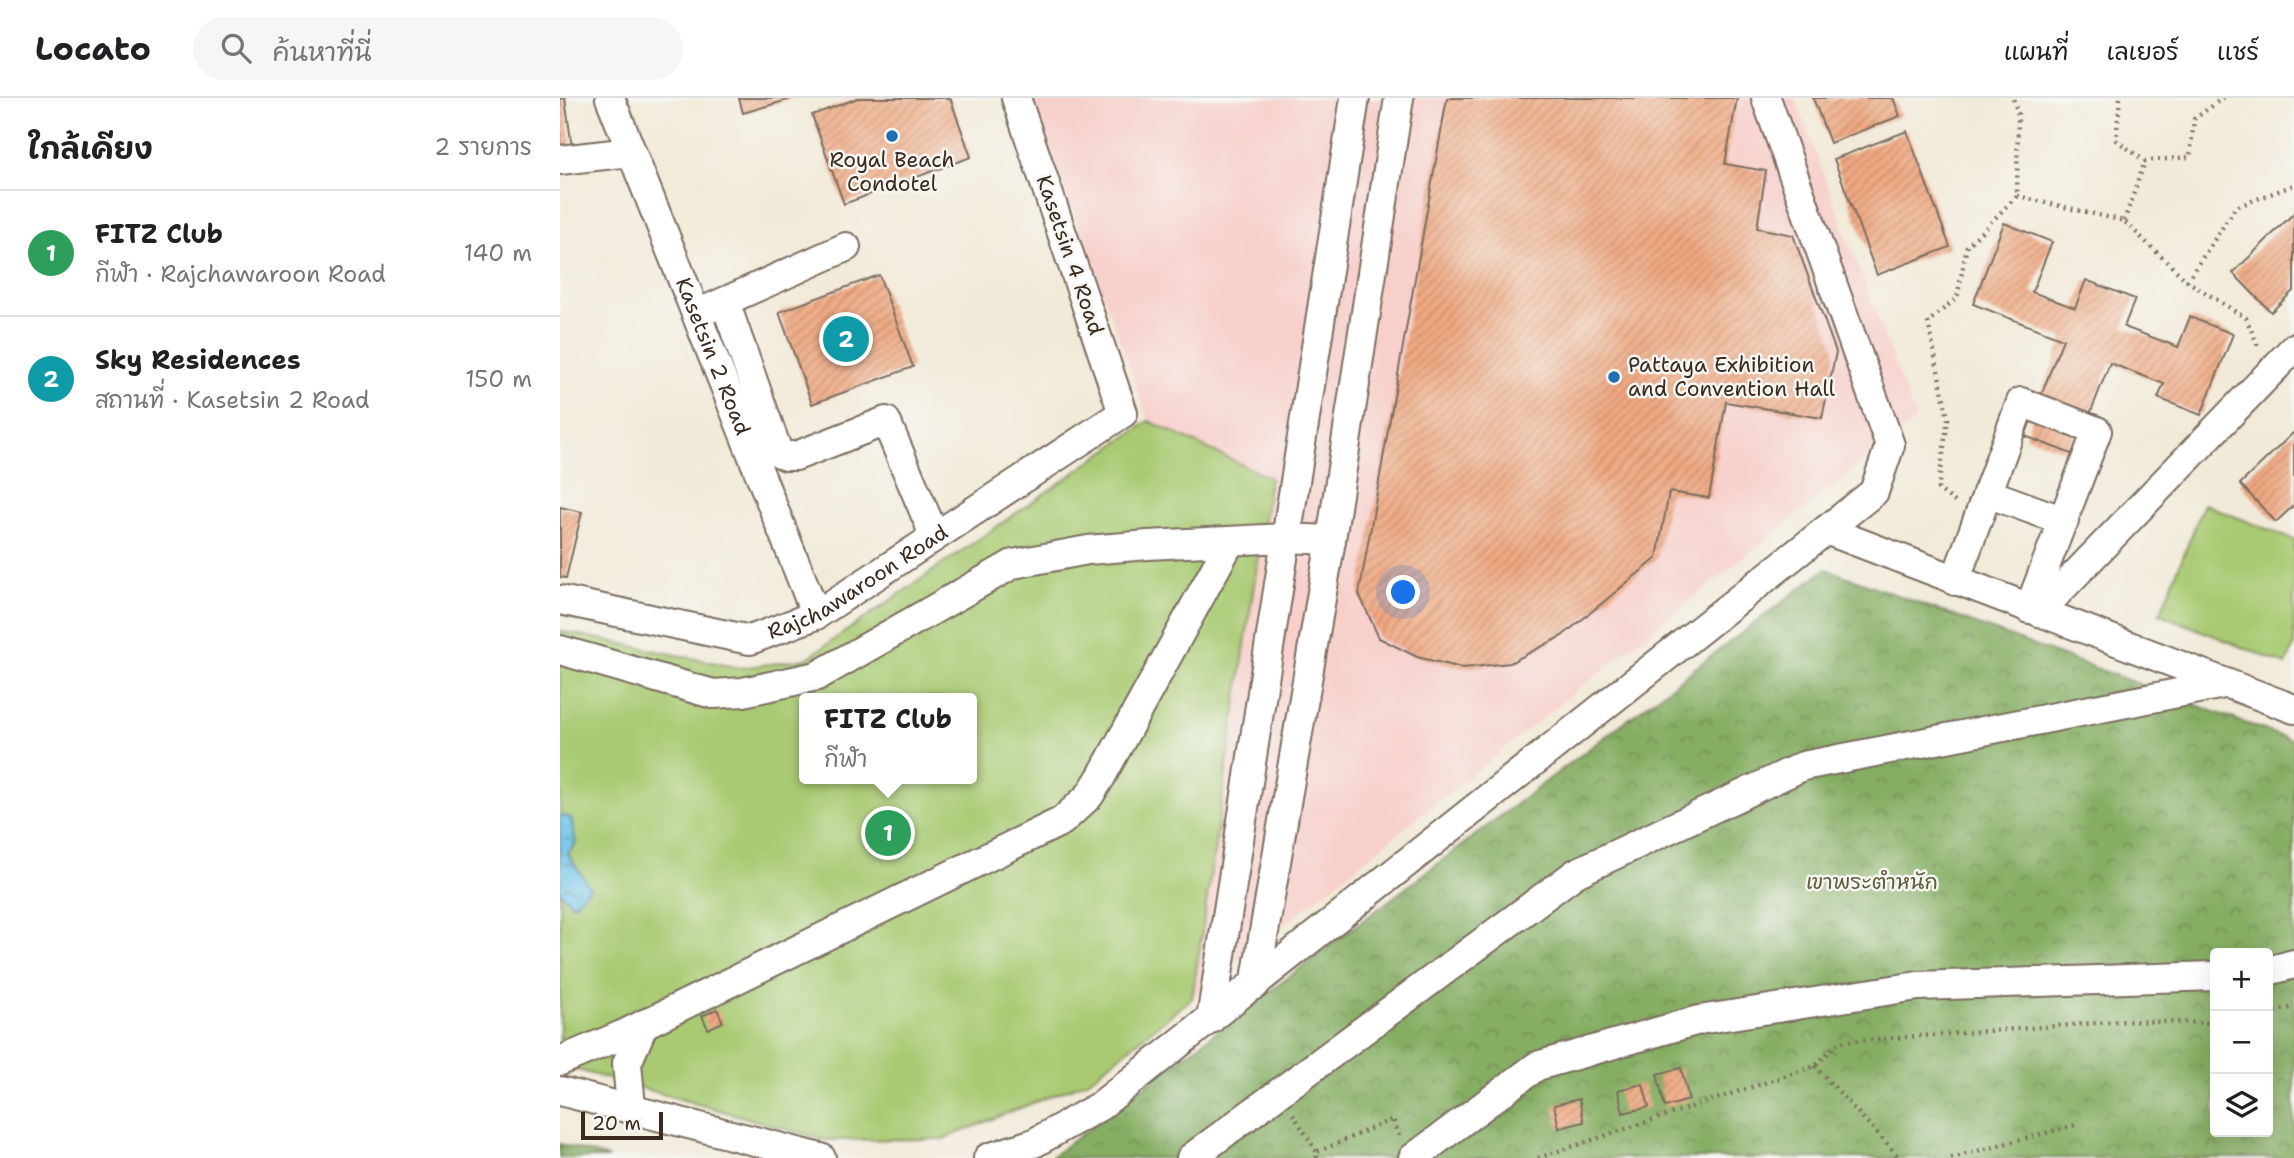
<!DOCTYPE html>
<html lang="th">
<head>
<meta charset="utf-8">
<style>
  :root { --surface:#fff; --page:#f6f6f6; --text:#202124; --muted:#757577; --line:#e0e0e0; --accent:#1f6fb2 }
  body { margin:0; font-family:"Shantell Sans","Playpen Sans Thai",sans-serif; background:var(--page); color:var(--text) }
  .controls { position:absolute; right:21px; bottom:21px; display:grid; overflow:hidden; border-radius:7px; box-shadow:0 7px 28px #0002 }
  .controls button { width:63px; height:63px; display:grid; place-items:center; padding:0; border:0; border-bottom:2px solid var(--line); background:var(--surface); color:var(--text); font:35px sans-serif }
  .scale { position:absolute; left:21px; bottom:18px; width:82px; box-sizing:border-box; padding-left:7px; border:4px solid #3b2a1e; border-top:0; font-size:19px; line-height:24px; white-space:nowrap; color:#3b2a1e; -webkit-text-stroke:5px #f6f6f2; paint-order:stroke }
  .you { position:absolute; left:844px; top:495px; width:24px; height:24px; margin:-18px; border:5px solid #fff; border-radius:50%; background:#1a73e8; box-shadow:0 0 0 10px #1a73e833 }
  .badge { display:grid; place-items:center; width:46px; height:46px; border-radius:50%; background:var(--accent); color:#fff; font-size:23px; font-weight:700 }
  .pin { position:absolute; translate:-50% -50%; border:4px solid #fff; box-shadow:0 2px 7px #0006 }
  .popup { position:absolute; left:239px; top:595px; width:178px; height:91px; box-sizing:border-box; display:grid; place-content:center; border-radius:7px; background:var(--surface); filter:drop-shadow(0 2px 5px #0005); font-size:23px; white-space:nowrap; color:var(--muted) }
  .popup b { font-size:26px; color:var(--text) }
  .popup::after { content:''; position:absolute; left:50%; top:100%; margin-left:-14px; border:14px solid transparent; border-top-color:var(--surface) }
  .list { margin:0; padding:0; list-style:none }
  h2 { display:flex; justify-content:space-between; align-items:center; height:91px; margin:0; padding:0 28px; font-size:30px }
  h2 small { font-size:23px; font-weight:400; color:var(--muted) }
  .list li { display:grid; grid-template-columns:46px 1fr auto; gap:21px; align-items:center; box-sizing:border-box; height:126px; padding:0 28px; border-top:2px solid var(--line) }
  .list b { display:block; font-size:26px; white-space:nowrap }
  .list p { margin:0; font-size:23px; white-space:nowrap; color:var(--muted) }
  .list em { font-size:23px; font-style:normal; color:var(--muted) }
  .icon { flex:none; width:38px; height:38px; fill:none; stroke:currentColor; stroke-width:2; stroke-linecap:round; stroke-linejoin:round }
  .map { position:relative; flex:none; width:1734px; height:1060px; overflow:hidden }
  header { display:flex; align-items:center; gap:42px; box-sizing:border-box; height:98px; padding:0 35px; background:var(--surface); border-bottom:2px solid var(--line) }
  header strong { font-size:33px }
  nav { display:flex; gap:38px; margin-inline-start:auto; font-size:24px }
  .search { width:490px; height:63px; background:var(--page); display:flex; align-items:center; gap:18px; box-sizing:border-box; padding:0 24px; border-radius:38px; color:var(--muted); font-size:26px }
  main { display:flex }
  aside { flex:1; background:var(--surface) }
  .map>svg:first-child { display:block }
  .built { fill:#f7d0cb; fill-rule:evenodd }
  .green { fill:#a9ca72; stroke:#727a48; stroke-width:2; fill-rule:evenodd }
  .forest { fill:url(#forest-crowns); stroke:#606c41; stroke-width:2; fill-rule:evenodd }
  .water { fill:url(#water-ripples); stroke:#547684; stroke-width:2 }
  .building { fill:url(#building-hatch) }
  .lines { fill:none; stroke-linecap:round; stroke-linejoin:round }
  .minor-casing { stroke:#7b6d5f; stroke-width:32 }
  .path { stroke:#7b6d5f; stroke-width:4.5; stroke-dasharray:2 5; stroke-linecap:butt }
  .minor { stroke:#fff; stroke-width:28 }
  .poi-dot { fill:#1f6fb2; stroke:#f6f6f2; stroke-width:2.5 }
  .labels { text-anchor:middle; stroke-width:5; stroke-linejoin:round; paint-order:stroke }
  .poi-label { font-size:21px; fill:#3b2a1e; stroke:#f6f6f2 }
  .street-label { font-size:21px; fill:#3b2a1e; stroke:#f6f6f2 }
  .park-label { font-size:21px; fill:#5c5a37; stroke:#f6f6f2 }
</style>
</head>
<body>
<header>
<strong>Locato</strong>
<div class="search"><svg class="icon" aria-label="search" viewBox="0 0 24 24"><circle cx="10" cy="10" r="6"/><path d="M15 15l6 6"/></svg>ค้นหาที่นี่</div>
<nav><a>แผนที่</a><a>เลเยอร์</a><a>แชร์</a></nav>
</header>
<main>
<aside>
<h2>ใกล้เคียง<small>2 รายการ</small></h2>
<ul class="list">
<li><span class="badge" style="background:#2e9e5b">1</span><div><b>FITZ Club</b><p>กีฬา · Rajchawaroon Road</p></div><em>140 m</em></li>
<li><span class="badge" style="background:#0f9aa8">2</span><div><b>Sky Residences</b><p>สถานที่ · Kasetsin 2 Road</p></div><em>150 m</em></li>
</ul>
</aside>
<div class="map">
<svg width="1734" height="1060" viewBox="0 0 1734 1060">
  <defs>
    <pattern id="forest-crowns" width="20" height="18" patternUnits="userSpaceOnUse" patternTransform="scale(1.75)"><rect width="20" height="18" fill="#86ae64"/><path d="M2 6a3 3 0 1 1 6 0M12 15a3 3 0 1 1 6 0" fill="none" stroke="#6f8e52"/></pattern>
    <pattern id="water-ripples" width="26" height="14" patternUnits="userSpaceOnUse" patternTransform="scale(1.75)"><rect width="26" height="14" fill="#6cc3e9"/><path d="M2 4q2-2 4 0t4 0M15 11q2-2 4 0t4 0" fill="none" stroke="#5a9fbc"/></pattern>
    <pattern id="building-hatch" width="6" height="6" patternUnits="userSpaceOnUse" patternTransform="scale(1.75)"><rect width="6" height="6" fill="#f0a982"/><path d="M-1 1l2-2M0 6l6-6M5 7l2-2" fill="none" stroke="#c48a6a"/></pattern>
  </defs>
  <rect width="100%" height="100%" fill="#f6f6f2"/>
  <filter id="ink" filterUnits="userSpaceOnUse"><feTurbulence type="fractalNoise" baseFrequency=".0143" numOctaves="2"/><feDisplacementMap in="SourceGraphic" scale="14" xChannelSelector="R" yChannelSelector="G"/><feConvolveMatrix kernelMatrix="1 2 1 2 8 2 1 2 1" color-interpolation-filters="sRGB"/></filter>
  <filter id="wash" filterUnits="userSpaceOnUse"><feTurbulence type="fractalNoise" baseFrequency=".00686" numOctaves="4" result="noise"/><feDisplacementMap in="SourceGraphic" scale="28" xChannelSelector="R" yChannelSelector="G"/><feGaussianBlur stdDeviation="1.57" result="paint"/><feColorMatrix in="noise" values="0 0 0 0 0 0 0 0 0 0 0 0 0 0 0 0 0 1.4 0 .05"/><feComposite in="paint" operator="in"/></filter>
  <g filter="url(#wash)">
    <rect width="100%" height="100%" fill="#f2ead8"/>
    <path class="built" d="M 471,0 L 1235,0 L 1356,322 L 528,983 L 383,1041 L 265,1042 L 0,533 L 180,570 L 246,561 L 589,323 ZM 244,600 L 412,600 L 412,681 L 244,681 Z"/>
    <g class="green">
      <path d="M 589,323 L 710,380 L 632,900 L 528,983 L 383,1041 L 265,1042 L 0,967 L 0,533 L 180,570 L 246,561 ZM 244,600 L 412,600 L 412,681 L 244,681 Z"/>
      <path d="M 1644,406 L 1734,442 L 1734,548 L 1726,567 L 1600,516 Z"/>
    </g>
    <g class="forest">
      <path d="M 1266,471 L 1734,643 L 1734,1060 L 490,1060 ZM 1655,855 L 1708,855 L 1708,1034 L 1655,1034 Z"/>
      <path d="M 0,1046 L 49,1060 L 0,1060 Z"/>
    </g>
    <path class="water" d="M 0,717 L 11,720 L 16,745 L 8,756 L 30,790 L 13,807 L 0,794 Z"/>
    <g id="blocks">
      <g class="building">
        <path d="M 0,0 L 5,0 L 12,49 L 0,50 Z"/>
        <path d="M 179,0 L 231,0 L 231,1 L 183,15 Z"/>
        <path d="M 298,0 L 390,0 L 411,59 L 284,106 L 252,17 Z"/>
        <path d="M 887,0 L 1177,0 L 1165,66 L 1206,73 L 1197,130 L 1233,137 L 1276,254 L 1262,320 L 1166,304 L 1149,400 L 1109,394 L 1097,460 L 1002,538 L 950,565 L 902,570 L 857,559 L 819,540 L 799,496 Z"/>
        <path d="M 1253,0 L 1333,0 L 1340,18 L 1270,45 Z"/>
        <path d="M 1347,33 L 1390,149 L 1317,177 L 1274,61 Z"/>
        <path d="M 1734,115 L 1734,192 L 1711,214 L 1673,175 Z"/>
        <path d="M 1444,125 L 1492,144 L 1472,194 L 1515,210 L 1526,182 L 1575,201 L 1564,229 L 1618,249 L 1630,219 L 1673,236 L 1641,317 L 1598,300 L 1604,286 L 1550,265 L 1514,357 L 1465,338 L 1503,241 L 1413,206 Z"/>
        <path d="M 319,177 L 353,269 L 252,306 L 219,214 Z"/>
        <path d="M 1734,334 L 1734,407 L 1716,424 L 1680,386 Z"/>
        <path d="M 0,409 L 22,414 L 6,480 L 0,479 Z"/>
        <path d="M 157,911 L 163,924 L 148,931 L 142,918 Z"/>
        <path d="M 1121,970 L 1129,1002 L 1105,1009 L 1097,976 Z"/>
        <path d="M 1083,986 L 1089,1009 L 1063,1015 L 1058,992 Z"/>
        <path d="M 1019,1001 L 1024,1024 L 999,1030 L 994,1007 Z"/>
      </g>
    </g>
  </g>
  <g filter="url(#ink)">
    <use href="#blocks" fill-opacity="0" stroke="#7b6d5f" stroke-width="2"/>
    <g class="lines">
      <g class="minor-casing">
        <g id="minor">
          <path id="s1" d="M 50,0 L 256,517"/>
          <path d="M 1206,0 L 1330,347 L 1314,394 L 1266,432"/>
          <path d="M 0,62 L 71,54"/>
          <path d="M 165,204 L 218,354 L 226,358 L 236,358 L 326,323 L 374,437"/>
          <path d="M 148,211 L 286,149"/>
          <path d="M 1427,395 L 1504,423"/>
          <path d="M 1395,483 L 1461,304 L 1537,333 L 1469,511"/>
          <path id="s2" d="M 0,502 L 190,542 L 256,517 L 563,315 L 456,0"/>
          <path d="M 1479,514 L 1734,250"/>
          <path d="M 0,552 L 153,596 L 183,594 L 257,578 L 453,466 L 528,452 L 588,447 L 725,440 L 771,442"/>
          <path d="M 1708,873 L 1734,866"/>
          <path d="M 695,887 L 771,442 L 839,0"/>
          <path d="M 651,921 L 795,0"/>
          <path d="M 0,963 L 62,937 L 502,723 L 529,698 L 541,679 L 670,444"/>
          <path d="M 0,993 L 261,1060"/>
          <path d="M 71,1009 L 67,965 L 84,926"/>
          <path d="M 428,1060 L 474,1045 L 540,1008 L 1266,432 L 1734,611"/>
          <path d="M 631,1060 L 1016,775 L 1243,668 L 1664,586"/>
          <path d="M 853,1060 L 977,968 L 1139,922 L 1358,888 L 1655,878"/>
        </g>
      </g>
      <g class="path">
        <path d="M 1560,0 L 1556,42 L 1585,63 L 1630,59 L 1634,21 L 1663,0"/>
        <path d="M 1457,98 L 1564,123 L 1627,183 L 1686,220 L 1698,248"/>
        <path d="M 1564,123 L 1585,63"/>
        <path d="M 1627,183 L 1676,109 L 1734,87"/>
        <path d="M 1395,404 L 1378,391 L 1388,321 L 1368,224 L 1397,200 L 1407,148 L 1457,98 L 1458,16 L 1453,0"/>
        <path d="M 1708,915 L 1734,909"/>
        <path d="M 1255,968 L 1340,1060"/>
        <path d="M 733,1016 L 757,1054"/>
        <path d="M 757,1060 L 757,1054 L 833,1021 L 839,1038"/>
        <path d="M 978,1060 L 1255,968 L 1279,944 L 1564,923 L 1655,925"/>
        <path d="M 1391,1060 L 1516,1027"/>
      </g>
      <use href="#minor" class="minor"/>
    </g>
  </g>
  <g class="poi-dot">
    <circle cx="332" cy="38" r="7"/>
    <circle cx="1054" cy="279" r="7"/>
  </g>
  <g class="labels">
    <g class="poi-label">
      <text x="332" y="69">Royal Beach<tspan x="332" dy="24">Condotel</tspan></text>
      <text x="1068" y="274" text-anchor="start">Pattaya Exhibition<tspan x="1068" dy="24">and Convention Hall</tspan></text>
    </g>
    <g class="street-label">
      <text transform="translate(510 157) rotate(71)" y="7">Kasetsin 4 Road</text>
      <text dy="7" stroke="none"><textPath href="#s1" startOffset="278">Kasetsin 2 Road</textPath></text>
      <text dy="7" stroke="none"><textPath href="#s2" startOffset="317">Rajchawaroon Road</textPath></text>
    </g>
    <g class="park-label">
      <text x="1312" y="791">เขาพระตำหนัก</text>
    </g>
  </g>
</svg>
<div class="controls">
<button>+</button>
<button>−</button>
<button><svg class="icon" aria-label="layers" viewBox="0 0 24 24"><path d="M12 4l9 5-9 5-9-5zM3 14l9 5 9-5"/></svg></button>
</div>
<div class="scale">20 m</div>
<div class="you"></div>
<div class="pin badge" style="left:328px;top:735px;background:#2e9e5b">1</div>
<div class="popup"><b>FITZ Club</b>กีฬา</div>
<div class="pin badge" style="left:286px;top:241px;background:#0f9aa8">2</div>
</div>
</main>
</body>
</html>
